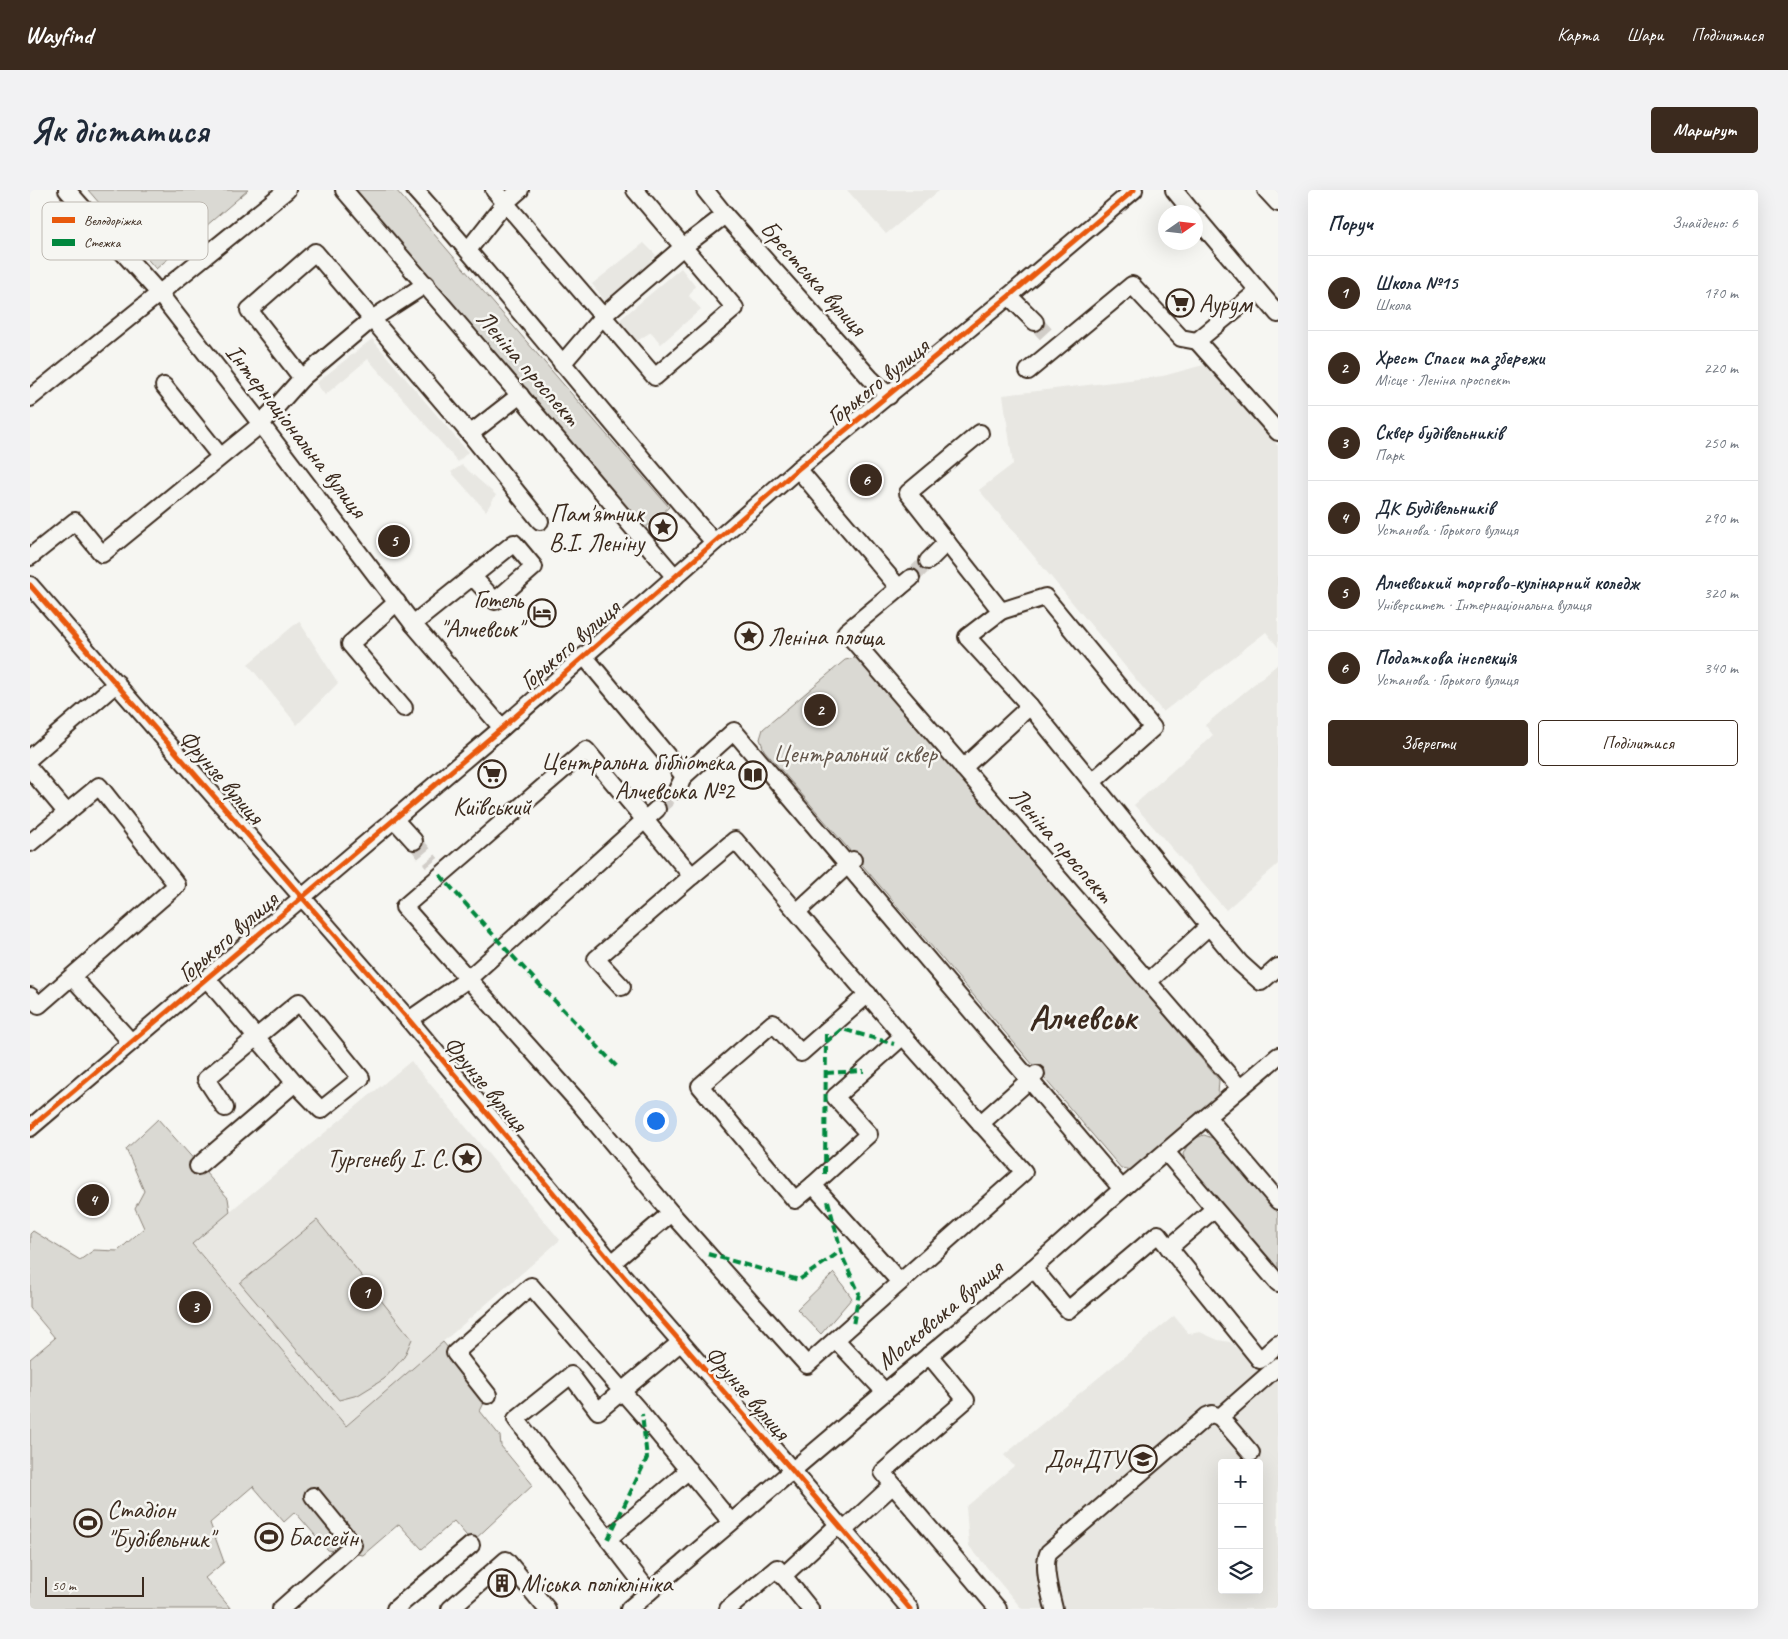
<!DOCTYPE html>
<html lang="uk">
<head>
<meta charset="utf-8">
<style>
  :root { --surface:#fff; --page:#f2f2f3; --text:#1f2937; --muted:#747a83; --line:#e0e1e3; --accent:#3b2a1e }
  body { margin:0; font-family:Caveat,sans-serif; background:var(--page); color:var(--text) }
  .controls { position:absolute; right:15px; bottom:15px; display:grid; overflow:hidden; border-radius:5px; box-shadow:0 5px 20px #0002 }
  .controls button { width:45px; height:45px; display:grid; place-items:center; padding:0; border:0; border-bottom:1px solid var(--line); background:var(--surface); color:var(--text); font:25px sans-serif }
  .compass { position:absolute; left:1128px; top:15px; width:45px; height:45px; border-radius:50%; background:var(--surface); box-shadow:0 5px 20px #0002; rotate:76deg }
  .scale { position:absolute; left:15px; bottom:12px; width:99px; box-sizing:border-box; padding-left:5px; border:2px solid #3b2a1e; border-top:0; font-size:14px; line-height:18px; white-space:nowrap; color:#3b2a1e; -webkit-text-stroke:4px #f6f6f2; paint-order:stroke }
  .you { position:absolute; left:625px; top:930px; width:18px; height:18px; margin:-12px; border:4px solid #fff; border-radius:50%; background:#1a73e8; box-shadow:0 0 0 8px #1a73e833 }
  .badge { display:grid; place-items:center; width:32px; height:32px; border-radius:50%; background:var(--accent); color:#fff; font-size:16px; font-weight:700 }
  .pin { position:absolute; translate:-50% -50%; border:2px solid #fff; box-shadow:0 1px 5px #0006 }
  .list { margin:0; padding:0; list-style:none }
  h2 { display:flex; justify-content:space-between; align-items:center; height:65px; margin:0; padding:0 20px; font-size:21px }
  h2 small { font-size:16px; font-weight:400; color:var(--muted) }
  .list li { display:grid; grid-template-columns:32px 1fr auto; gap:15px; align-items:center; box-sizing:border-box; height:75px; padding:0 20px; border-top:1px solid var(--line) }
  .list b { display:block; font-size:19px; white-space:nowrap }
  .list p { margin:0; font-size:16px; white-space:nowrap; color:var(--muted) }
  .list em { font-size:16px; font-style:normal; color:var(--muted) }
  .actions { display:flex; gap:10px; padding:15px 20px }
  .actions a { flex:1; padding:11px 0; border:1px solid var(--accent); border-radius:5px; text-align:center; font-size:18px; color:var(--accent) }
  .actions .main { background:var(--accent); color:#fff }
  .icon { flex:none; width:28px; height:28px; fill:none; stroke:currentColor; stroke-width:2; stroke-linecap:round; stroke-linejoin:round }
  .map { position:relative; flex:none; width:1248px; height:1419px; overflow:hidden; border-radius:5px }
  header { display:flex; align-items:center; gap:30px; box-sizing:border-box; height:70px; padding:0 25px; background:var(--accent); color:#fff }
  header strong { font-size:24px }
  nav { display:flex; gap:28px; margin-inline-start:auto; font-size:18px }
  .intro { display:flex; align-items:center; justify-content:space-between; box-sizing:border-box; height:120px; padding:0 30px }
  h1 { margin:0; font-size:35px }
  .button { padding:12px 22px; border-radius:5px; background:var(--accent); color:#fff; font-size:18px; font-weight:700 }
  main { display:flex; gap:30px; padding:0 30px }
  aside { flex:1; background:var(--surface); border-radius:5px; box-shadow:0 5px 20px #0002 }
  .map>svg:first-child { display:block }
  .built { fill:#e8e7e2; fill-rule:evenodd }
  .green { fill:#dad9d3; stroke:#8a8278 }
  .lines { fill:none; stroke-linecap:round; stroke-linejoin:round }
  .minor-tunnel { stroke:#d1cdc8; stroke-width:16; stroke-dasharray:16 8; stroke-linecap:butt }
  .minor-casing { stroke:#3b2a1e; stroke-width:20 }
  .minor { stroke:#f6f6f2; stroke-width:16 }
  .quiet { stroke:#00873e; stroke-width:4; stroke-dasharray:8 4; stroke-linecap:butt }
  .cycleway-casing { stroke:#f6f6f2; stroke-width:8 }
  .cycleway { stroke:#e8590c; stroke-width:5 }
  .labels { text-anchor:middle; stroke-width:5; stroke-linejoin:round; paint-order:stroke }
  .street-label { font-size:25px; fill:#3b2a1e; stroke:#f6f6f2 }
  .poi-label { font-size:25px; fill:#3b2a1e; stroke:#f6f6f2; text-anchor:start }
  .park-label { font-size:25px; fill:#63564b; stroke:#f6f6f2 }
  .town-label { font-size:35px; font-weight:bold; fill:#3b2a1e; stroke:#f6f6f2 }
  .key { fill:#f6f6f2; stroke:#beb9b2; stroke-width:1 }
  .key-label { font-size:14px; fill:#3b2a1e }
</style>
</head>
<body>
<header>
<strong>Wayfind</strong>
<nav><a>Карта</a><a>Шари</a><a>Поділитися</a></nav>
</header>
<div class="intro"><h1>Як дістатися</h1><a class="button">Маршрут</a></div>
<main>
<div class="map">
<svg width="1248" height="1419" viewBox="0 0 1248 1419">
  <rect width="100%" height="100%" fill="#f6f6f2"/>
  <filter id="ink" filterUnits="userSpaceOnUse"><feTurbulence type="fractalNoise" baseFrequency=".02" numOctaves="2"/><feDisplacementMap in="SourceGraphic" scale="10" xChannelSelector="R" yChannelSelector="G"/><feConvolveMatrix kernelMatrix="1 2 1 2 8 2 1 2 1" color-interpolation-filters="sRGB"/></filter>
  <g filter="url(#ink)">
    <g class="built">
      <path d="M 817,0 L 910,0 L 856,44 Z"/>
      <path d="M 614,53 L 626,65 L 586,109 L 575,111 L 562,94 Z"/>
      <path d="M 651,78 L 665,96 L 659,106 L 671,119 L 631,154 L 621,142 L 604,153 L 586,133 Z"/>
      <path d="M 342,149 L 438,262 L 428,272 L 338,169 L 295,205 L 286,193 Z"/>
      <path d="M 1177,174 L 1248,256 L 1248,457 L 1236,442 L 1133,522 L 949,300 L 983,274 L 973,205 L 1133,186 Z"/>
      <path d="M 432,275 L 466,305 L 456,321 L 421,282 Z"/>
      <path d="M 269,431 L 308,493 L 267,535 L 218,474 Z"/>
      <path d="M 1248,474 L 1248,674 L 1196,720 L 1104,615 L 1183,545 L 1175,535 Z"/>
      <path d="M 381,871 L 530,1050 L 316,1236 L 162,1053 Z"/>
      <path d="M 1144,1126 L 1159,1144 L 1170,1142 L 1188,1150 L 1200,1152 L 1230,1178 L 1248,1162 L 1248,1419 L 992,1419 L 939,1356 L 936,1317 L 984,1276 L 974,1265 ZM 1192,1273 L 1229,1273 L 1229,1400 L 1192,1400 Z"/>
    </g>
    <g class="green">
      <path d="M 58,0 L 218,0 L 126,79 Z"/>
      <path d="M 323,0 L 366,0 L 639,317 L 613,340 Z"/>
      <path d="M 825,468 L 838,473 L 1189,890 L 1188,905 L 1103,980 L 1091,978 L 734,560 L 730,549 L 733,539 L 815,470 Z"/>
      <path d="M 128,929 L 198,1008 L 200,1022 L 162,1054 L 316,1236 L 413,1152 L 458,1205 L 450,1221 L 470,1246 L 471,1256 L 503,1295 L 442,1352 L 424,1331 L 392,1359 L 369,1334 L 333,1365 L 298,1360 L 265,1322 L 254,1332 L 223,1296 L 180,1333 L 194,1372 L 175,1388 L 201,1419 L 0,1419 L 0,1169 L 25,1148 L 0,1118 L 0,1044 L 3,1041 L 50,1070 L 64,1060 L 88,1061 L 114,1038 L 105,1018 L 114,1001 L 96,959 Z"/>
      <path d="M 1174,945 L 1185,949 L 1248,1023 L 1248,1083 L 1156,975 L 1153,964 L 1160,950 Z"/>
      <path d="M 287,1030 L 382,1149 L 374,1167 L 354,1189 L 328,1205 L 309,1210 L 210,1093 Z"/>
      <path d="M 804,1083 L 822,1108 L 791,1144 L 767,1119 Z"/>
    </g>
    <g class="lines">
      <g class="minor-tunnel">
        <path d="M 1005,132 L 1024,153"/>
        <path d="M 881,388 L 898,371"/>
        <path d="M 627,619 L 647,600"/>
        <path d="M 384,651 L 402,673"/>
      </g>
      <g class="minor-casing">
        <g id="minor">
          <path d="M 37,0 L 129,103 L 231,234 L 383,434 L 472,538"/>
          <path d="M 314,0 L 645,387"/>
          <path d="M 385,0 C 488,115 582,237 684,352"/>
          <path d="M 464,0 L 625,187 L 705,118 L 605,0"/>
          <path d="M 675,0 L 695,25 L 840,188 L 859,206"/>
          <path d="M 1144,0 L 1162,22"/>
          <path d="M 1236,0 L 1248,13"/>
          <path d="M 1166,27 L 1248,124"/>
          <path d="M 438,60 L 475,13 L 490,0"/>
          <path d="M 1228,101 L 1167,151 L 1248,242"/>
          <path d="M 979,106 L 1005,132"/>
          <path d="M 532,174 L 573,126 L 653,57 L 695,25"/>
          <path d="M 998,181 L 1102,95 L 1151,148 L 1167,151"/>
          <path d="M 272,188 L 219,120 L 285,62 L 440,244 L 510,331"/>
          <path d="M 134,196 L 190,266"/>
          <path d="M 0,208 L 257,0"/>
          <path d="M 950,243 L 878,303 L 971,421 L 937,447 L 1000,516 L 1179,736 L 1118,792"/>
          <path d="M 440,244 L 490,205"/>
          <path d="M 768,279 L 869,398"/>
          <path d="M 0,367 L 45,331 L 72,364 L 231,234 L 272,188 L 342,129 L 396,94"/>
          <path d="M 898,371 L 917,352"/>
          <path d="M 881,388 L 816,442 L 1210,898"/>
          <path d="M 0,395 L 379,830 L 582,1073 L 762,1280 L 880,1419"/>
          <path d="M 367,412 L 320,454 L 374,518"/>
          <path d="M 971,421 L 1015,407 L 1123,538 L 1062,592"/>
          <path d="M 383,434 L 484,353 L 504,377 L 465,411 L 443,387"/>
          <path d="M 554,466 L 654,586 L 704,541 L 1092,999"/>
          <path d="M 556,560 L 662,686 L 705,650 L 873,846 L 994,982 L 777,1175 L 641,1023 L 550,914 L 374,717 Z"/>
          <path d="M 0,568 L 87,493"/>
          <path d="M 933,578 L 1000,516"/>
          <path d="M 0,579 L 37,623"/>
          <path d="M 647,600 L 654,586"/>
          <path d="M 364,629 L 384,651"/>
          <path d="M 0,653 L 69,596 L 147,695 L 9,815 L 0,806"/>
          <path d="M 768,721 L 823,670"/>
          <path d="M 1179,736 L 1210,773 L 1231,792 L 1248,777"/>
          <path d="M 42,787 L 101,852"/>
          <path d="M 592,797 L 566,769 L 662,686"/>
          <path d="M 379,830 L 438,789 L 627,619"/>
          <path d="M 195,918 L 176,889 L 269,812 L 331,888 L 291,920 L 265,893"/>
          <path d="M 1177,927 L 1248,1011"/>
          <path d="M 950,934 L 1006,884"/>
          <path d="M 0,938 L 472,538 L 768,279 L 979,106 L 1104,0"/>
          <path d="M 1136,962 L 1248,1093"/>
          <path d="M 168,976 L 265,893 L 177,789"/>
          <path d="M 783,995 L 765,1010 L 670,896 L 743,833 L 771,863 L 838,804"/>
          <path d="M 1139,1058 L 1184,1019"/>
          <path d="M 582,1073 L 641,1023"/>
          <path d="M 1003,1078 L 1038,1120 L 1128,1044 L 1230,1170 L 1248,1154"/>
          <path d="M 870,1092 L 783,995 L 839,944 L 805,907 L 873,846"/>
          <path d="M 806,1150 L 855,1202"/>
          <path d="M 458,1205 L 425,1163 L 501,1096 L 612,1224 L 701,1332"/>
          <path d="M 1221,1263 L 1190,1227 L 1248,1176"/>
          <path d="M 863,1295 L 968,1419"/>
          <path d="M 813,1341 L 863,1295 L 853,1282 L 936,1210 L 899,1165"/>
          <path d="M 578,1349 L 659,1280"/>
          <path d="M 753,1386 L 808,1335"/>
          <path d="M 619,1402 L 486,1229 L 541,1185 L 568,1221 L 651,1152"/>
          <path d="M 251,1419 L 323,1355 L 283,1306"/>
          <path d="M 365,1419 L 441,1355"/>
          <path d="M 420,1419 L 476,1370 L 517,1419"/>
          <path d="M 599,1419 L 855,1202 L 992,1088 L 1099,993 L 1248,866"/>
          <path d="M 698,1419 L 747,1378 L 780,1419"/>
          <path d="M 1024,1419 C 1021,1405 1011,1375 1019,1362 L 1177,1226 L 1182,1224 L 1190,1227"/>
        </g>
      </g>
      <use href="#minor" class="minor"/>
      <g class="quiet">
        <path d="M 410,685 L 474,757 L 589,879"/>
        <path d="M 796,852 L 812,839 L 864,854"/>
        <path d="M 796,883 L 834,881"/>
        <path d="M 795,984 L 796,841"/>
        <path d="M 798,1011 L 813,1068 L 829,1103 L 823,1135"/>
        <path d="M 678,1064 L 769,1090 L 811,1061"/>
        <path d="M 578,1349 L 617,1268 L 612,1224"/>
      </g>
      <g class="cycleway-casing">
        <g id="cycleway">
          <path d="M 0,395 L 379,830 L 582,1073 L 762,1280 L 880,1419"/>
          <path d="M 0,938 L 472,538 L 768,279 L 979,106 L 1104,0"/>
        </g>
      </g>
      <use href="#cycleway" class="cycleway"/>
    </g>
  </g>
  <defs>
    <g id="supermarket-ring" transform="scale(1.4375)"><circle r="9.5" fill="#f6f6f2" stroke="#3b2a1e" stroke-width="1.5"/><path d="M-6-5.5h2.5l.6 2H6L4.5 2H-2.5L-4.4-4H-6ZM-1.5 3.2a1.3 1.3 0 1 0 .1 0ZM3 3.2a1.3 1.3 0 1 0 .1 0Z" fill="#3b2a1e"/></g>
    <g id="sight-ring" transform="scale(1.4375)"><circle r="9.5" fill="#f6f6f2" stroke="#3b2a1e" stroke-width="1.5"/><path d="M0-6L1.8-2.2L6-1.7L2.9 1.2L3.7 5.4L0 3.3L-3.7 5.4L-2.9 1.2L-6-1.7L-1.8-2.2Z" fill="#3b2a1e"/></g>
    <g id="hotel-ring" transform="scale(1.4375)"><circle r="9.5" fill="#f6f6f2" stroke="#3b2a1e" stroke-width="1.5"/><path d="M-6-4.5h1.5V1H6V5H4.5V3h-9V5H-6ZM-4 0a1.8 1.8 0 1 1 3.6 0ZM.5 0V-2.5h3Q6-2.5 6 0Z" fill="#3b2a1e"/></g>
    <g id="library-ring" transform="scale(1.4375)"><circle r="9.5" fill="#f6f6f2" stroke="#3b2a1e" stroke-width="1.5"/><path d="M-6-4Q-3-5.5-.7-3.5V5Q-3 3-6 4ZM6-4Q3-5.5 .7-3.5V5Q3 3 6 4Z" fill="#3b2a1e"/></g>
    <g id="university-ring" transform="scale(1.4375)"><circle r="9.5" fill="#f6f6f2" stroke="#3b2a1e" stroke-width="1.5"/><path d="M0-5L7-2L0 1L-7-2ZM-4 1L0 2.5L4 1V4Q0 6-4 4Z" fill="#3b2a1e"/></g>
    <g id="stadium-ring" transform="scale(1.4375)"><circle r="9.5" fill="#f6f6f2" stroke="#3b2a1e" stroke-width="1.5"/><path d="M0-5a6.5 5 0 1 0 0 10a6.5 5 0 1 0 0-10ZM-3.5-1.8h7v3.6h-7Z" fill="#3b2a1e"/></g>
    <g id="building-ring" transform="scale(1.4375)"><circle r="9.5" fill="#f6f6f2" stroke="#3b2a1e" stroke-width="1.5"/><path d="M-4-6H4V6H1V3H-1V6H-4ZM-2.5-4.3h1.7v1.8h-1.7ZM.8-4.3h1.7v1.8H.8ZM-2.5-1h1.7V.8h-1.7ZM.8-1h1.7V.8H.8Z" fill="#3b2a1e"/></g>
  </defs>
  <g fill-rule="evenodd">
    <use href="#supermarket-ring" x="1150" y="113"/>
    <use href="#sight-ring" x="633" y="337"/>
    <use href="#hotel-ring" x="512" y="423"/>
    <use href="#sight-ring" x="719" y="446"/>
    <use href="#supermarket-ring" x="462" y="584"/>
    <use href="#library-ring" x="723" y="585"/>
    <use href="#sight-ring" x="437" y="968"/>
    <use href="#university-ring" x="1113" y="1269"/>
    <use href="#stadium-ring" x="58" y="1333"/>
    <use href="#stadium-ring" x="239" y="1347"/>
    <use href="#building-ring" x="472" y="1393"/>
  </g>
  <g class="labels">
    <g class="street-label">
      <text transform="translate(784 87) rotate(48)" y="9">Брестська вулиця</text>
      <text transform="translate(499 177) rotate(49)" y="9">Леніна проспект</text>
      <text transform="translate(847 191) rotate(-39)" y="9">Горького вулиця</text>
      <text transform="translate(267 240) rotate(52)" y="9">Інтернаціональна вулиця</text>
      <text transform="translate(539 454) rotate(-41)" y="9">Горького вулиця</text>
      <text transform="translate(192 586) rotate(49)" y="9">Фрунзе вулиця</text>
      <text transform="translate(1032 654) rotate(49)" y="9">Леніна проспект</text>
      <text transform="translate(197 746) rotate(-41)" y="9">Горького вулиця</text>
      <text transform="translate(456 893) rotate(50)" y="9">Фрунзе вулиця</text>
      <text transform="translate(909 1124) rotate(-40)" y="9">Московська вулиця</text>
      <text transform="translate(718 1202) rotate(49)" y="9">Фрунзе вулиця</text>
    </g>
    <g class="poi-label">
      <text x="1169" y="122">Аурум</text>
      <text x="614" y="332" text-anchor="end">Пам'ятник<tspan x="614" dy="29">В.I. Ленiну</tspan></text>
      <text x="493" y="418" text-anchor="end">Готель<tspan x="493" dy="29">"Алчевськ"</tspan></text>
      <text x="738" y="455">Леніна площа</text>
      <text x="704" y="580" text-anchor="end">Центральна бібліотека<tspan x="704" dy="29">Алчевська №2</tspan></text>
      <text x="462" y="625" text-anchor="middle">Київський</text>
      <text x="418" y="977" text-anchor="end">Тургенєву І. С.</text>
      <text x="1094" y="1278" text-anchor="end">ДонДТУ</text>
      <text x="77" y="1328">Стадіон<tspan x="77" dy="29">"Будівельник"</tspan></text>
      <text x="258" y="1356">Бассейн</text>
      <text x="491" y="1402">Міська поліклініка</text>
    </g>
    <g class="park-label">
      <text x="825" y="572">Центральний сквер</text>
    </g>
    <g class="town-label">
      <text x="1053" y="839">Алчевськ</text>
    </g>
  </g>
  <rect x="12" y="12" width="166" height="58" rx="8" class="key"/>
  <rect x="22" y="27" width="23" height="6" fill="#e8590c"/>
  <rect x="22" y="49" width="23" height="7" fill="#00873e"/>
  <g class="key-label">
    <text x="54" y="35">Велодоріжка</text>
    <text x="54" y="57">Стежка</text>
  </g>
</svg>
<div class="controls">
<button>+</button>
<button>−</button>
<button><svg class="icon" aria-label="layers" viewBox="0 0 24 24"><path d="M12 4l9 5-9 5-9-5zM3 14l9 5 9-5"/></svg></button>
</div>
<svg class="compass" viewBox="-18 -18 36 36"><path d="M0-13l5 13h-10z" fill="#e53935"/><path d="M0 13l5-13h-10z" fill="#747a83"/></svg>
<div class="scale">50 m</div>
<div class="you"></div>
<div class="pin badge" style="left:336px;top:1103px">1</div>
<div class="pin badge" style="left:790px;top:520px">2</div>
<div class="pin badge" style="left:165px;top:1117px">3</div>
<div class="pin badge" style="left:63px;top:1010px">4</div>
<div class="pin badge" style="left:364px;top:351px">5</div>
<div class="pin badge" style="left:836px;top:290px">6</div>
</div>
<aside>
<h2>Поруч<small>Знайдено: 6</small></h2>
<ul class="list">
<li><span class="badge">1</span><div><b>Школа №15</b><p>Школа</p></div><em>170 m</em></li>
<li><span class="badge">2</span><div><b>Хрест Спаси та збережи</b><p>Місце · Леніна проспект</p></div><em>220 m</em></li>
<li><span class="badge">3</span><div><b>Сквер будівельників</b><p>Парк</p></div><em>250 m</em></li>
<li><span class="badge">4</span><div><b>ДК Будівельників</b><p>Установа · Горького вулиця</p></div><em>290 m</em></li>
<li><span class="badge">5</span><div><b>Алчевський торгово-кулінарний коледж</b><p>Університет · Інтернаціональна вулиця</p></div><em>320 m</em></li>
<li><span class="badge">6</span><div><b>Податкова інспекція</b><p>Установа · Горького вулиця</p></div><em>340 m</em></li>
</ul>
<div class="actions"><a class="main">Зберегти</a><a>Поділитися</a></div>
</aside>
</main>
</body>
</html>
